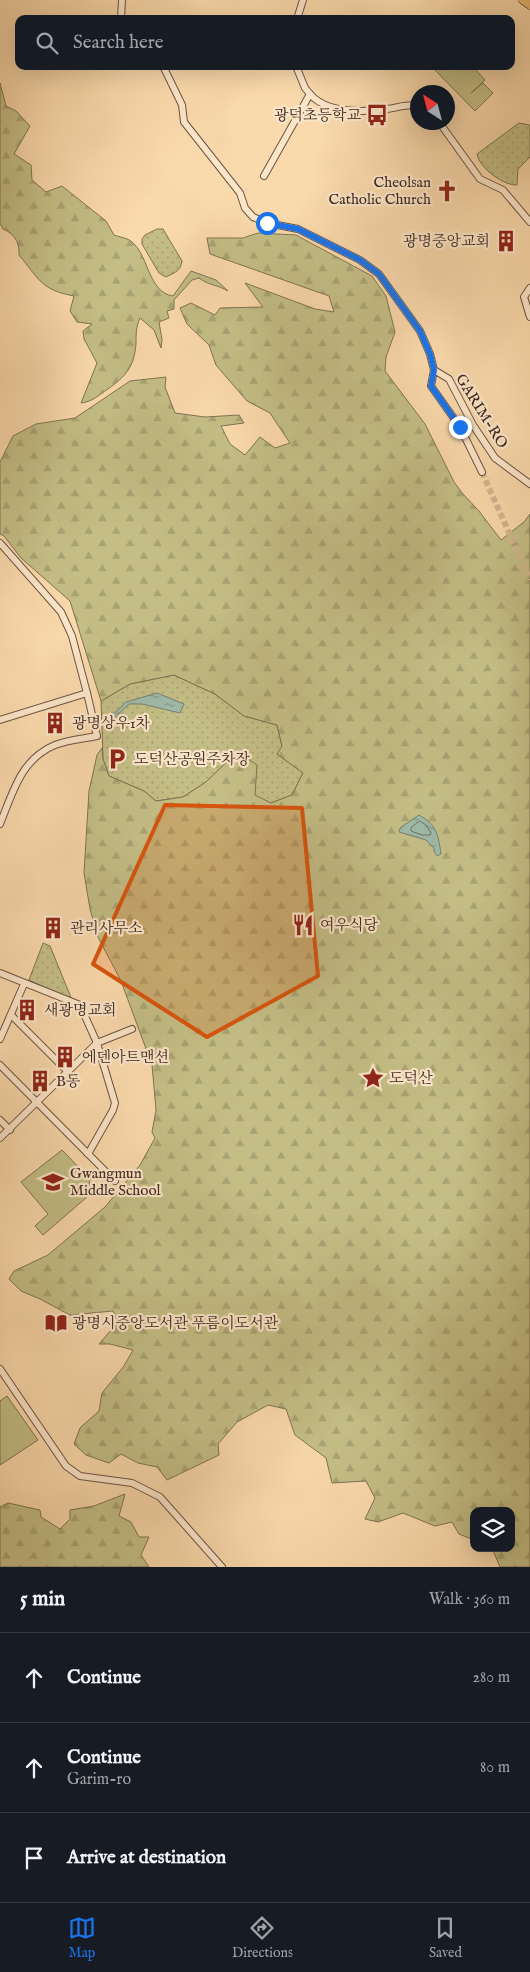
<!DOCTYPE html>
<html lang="en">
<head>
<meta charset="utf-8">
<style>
  :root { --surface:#171b24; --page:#242831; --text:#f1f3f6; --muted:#9ea1a6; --line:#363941; --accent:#1a73e8 }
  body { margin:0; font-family:"IM FELL English","Noto Serif KR",serif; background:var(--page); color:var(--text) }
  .controls { position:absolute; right:15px; bottom:15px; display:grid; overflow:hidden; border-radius:10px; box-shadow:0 5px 20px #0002 }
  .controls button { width:45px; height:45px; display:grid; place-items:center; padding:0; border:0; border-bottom:1px solid var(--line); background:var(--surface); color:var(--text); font:25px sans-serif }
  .compass { position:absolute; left:410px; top:85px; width:45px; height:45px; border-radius:50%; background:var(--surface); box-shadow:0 5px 20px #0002; rotate:324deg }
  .stop { position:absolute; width:15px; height:15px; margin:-11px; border:4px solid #1a73e8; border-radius:50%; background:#fff }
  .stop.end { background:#1a73e8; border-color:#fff; box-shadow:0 1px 5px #0008 }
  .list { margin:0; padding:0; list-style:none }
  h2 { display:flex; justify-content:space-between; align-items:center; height:65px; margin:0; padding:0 20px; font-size:21px }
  h2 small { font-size:16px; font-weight:400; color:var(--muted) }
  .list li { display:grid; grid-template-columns:32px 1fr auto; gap:15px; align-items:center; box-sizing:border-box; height:90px; padding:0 20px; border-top:1px solid var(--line) }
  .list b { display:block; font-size:19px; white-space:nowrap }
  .list p { margin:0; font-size:16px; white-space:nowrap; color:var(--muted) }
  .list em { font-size:16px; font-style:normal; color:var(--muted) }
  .icon { flex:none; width:28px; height:28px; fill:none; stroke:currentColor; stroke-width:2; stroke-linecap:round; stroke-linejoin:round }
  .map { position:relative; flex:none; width:530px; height:1567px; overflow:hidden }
  .search { position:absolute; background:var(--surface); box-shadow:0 5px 20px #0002; left:15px; right:15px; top:15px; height:55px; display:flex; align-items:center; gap:12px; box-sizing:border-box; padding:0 18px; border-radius:10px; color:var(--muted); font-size:19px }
  .sheet { height:335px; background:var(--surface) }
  nav { display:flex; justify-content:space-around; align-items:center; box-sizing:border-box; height:70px; border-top:1px solid var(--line); background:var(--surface); font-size:14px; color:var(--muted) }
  nav a { display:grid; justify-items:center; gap:2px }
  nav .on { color:var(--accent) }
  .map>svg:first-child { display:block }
  .grass { fill:url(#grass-dots); stroke:#807353 }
  .forest { fill:url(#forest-firs); stroke:#807353 }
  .garden { fill:#c4be86; stroke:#807353 }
  .water { fill:url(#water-ripples); stroke:#778072 }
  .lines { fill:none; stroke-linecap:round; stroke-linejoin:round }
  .shore { stroke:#6e7164; stroke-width:1 }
  .minor-tunnel { stroke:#d4b690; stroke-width:6; stroke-dasharray:6 3; stroke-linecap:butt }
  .minor-casing { stroke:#6c5443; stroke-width:8 }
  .major-casing { stroke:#3d2820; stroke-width:9 }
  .minor { stroke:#fce6c9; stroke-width:6 }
  .major { stroke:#edbc76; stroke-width:8 }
  .route { stroke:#1a73e8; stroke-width:6 }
  .marked { fill:#d7540e; fill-opacity:0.2; stroke:#d7540e; stroke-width:4; stroke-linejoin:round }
  .labels { text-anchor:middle; stroke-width:4.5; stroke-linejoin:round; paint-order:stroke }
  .poi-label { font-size:15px; fill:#3d2820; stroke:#fce6c9; text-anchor:start }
  .street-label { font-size:15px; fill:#3d2820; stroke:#fce6c9 }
</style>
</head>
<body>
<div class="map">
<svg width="530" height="1567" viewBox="0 0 530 1567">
  <defs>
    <pattern id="grass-dots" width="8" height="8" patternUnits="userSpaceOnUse" patternTransform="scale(1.25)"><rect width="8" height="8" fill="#c4be86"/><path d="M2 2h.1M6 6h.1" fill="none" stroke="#a9a373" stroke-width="1.8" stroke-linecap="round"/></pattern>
    <pattern id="forest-firs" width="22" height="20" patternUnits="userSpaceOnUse" patternTransform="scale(1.25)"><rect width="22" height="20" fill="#c4be86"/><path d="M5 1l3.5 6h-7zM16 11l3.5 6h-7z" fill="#a9a373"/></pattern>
    <pattern id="water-ripples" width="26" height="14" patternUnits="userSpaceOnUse" patternTransform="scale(1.25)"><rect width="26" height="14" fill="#9ebaa8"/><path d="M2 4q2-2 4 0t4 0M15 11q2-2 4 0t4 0" fill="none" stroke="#829788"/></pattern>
  </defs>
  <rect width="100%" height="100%" fill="#fad9ac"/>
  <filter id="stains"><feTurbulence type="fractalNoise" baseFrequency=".004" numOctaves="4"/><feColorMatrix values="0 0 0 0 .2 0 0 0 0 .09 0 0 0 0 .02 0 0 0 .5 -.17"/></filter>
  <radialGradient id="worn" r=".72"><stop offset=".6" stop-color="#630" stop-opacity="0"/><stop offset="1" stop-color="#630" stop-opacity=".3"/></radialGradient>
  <g class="grass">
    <path d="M 519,123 L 530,125 L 530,157 L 518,169 L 517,185 C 504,186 479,168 477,154 Z"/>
    <path d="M 157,229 L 163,229 L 182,261 C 181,271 174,273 166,277 L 159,273 L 142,244 L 142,239 L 145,235 Z"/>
    <path d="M 174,675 L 215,694 L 244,716 L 277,725 L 282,747 L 277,754 L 303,773 L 292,795 L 271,803 L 255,796 L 237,752 L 206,782 L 183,797 L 156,801 L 144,791 L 109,776 L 103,759 L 101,701 L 130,684 Z"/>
    <path d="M 43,943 L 50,946 L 72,1000 L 29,980 Z"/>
  </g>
  <g class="forest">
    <path d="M 0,83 L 6,106 L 16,111 L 30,126 L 14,154 L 31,165 L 32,180 L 46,192 L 62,186 L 106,221 L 114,235 C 119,237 128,238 132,242 C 149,256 148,292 173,296 L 191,271 L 216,280 L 228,291 C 218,285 208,285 199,278 L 192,280 L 174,300 L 174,309 L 167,311 L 169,318 L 159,322 L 162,340 L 161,348 L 154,330 L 140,318 C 136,327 136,334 136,344 C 134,367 126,376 108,389 C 99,395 92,402 81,403 L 97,363 L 84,339 L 83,331 L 92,324 L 77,322 L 70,311 L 74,296 C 41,290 39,279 19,255 C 20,243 14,233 3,229 L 0,223 Z"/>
    <path d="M 258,233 L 296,235 L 372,276 L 386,296 L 395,332 L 386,357 L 385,371 L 425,424 L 454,482 L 463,494 L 479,511 L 501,540 L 524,522 L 530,514 L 530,1567 L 500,1567 L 492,1548 L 511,1548 L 511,1511 L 474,1511 L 474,1540 L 459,1534 L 452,1522 L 435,1526 L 403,1513 L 378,1522 L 365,1519 L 375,1498 L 366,1481 L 332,1483 L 326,1458 L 295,1435 L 286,1409 L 268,1405 L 237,1422 L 218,1444 L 219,1455 L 167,1480 L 157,1467 L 138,1463 L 121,1454 L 109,1463 L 86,1455 L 74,1444 L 80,1428 L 99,1411 L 102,1393 L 124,1366 L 133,1350 L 110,1344 L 99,1344 L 118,1322 L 113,1311 L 70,1315 L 40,1299 L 21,1291 L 9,1279 L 14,1271 L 48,1255 L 105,1207 L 140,1165 L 155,1138 L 152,1132 L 156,1110 L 152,1065 L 121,981 L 98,937 L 90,909 L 84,873 L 89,791 L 97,755 L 102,748 L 103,759 L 109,776 L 144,791 L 156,801 L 183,797 L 206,782 L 237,752 L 257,765 L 255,795 L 271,803 L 292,795 L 303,773 L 277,754 L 282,746 L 277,725 L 244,716 L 215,694 L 174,675 L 130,684 L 101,701 L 70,601 L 21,558 L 4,536 L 0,534 L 0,462 L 13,436 L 36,424 L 75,418 L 130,381 L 166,377 L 165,387 L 175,413 L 205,417 L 239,415 L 244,423 L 221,426 L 230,444 L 245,455 L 260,437 L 275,448 L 290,443 L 270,413 L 247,401 L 216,365 L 209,345 L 187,324 L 180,308 L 191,303 L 215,315 L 220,308 L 263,307 L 245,283 L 315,309 L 334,312 L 329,296 L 210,254 L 207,238 L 243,238 Z"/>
    <path d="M 125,1494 L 119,1516 L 131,1522 L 139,1537 L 149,1537 L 141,1555 L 149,1567 L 0,1567 L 0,1507 L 8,1503 L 40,1510 L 41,1517 L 60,1529 L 70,1519 L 70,1510 L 94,1506 Z"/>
  </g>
  <g class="garden">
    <path d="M 431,66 L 472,66 L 485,80 L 471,93 L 483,83 L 493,93 L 475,111 Z"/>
    <path d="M 62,1150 L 90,1179 L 87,1197 L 43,1235 L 35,1226 L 48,1214 L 21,1182 Z"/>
    <path d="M 7,1396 L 38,1440 L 0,1465 L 0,1401 Z"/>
  </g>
  <g class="water">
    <path d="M 157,693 L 184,704 L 180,713 L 142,704 L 129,704 L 108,724 L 105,722 L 126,702 Z"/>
    <path d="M 419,815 C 437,825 438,834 441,854 L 437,856 L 434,851 L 434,848 L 426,840 L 399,832 L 400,828 Z"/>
  </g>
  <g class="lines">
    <path class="shore" d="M 420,821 L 426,825 L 431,833 L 430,835 L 422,835 L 411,831 L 411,828 Z"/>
    <path class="minor-tunnel" d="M 482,472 L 530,580"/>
    <g class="minor-casing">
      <g id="minor">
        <path d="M 121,19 L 122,0"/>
        <path d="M 297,19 L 303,0"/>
        <path d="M 161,66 L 164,68 L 182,105 L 184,122 L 240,193 L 245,208 L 253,217 L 267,223 L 298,229 L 360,260 L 379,274 L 420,331 L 430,354 L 434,370"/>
        <path d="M 296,66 L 305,88 L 310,94"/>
        <path d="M 439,122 L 480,179 L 503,190 L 530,222"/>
        <path d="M 264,176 L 310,94 C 327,114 364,112 387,109 C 397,108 409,103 418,106"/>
        <path d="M 530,288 L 524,297 L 530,317"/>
        <path d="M 482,472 L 460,427 L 431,386 L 434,370 L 449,379 L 473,425 L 495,458 L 530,484"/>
        <path d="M 0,543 L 61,612 L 72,636 L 87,693"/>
        <path d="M 0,720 L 87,693 L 97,736 C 83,739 68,740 55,745 C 21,759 13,792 0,824"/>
        <path d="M 0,973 L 80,1005 L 97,1043 L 115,1103 L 113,1110 L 88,1154"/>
        <path d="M 11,1015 L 68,1072"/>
        <path d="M 0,1039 L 24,984"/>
        <path d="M 0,1065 L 115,1181"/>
        <path d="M 0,1120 L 10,1130"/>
        <path d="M 0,1138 L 97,1043 L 132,1029"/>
        <path d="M 0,1369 L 66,1466 L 80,1476 L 132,1483 L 160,1497 L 222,1567"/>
      </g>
    </g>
    <g class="major-casing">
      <path id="major" d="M 523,0 L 530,5"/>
    </g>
    <use href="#minor" class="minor"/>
    <use href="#major" class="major"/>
  </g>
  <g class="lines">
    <path class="route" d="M 267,223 L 298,229 L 360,260 L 379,274 L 420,331 L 430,354 L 434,370 L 431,386 L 460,427"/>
  </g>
  <path class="marked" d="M 165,805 L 302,808 L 318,976 L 207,1037 L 93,964 Z"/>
  <defs>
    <g id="bus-bare" transform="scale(1.725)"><path d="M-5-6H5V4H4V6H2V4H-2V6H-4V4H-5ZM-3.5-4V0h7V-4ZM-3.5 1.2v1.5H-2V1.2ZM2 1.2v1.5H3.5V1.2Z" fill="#8f2418" stroke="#fce6c9" stroke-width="2.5" paint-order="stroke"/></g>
    <g id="church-bare" transform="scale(1.725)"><path d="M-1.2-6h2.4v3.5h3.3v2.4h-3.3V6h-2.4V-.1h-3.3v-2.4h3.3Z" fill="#8f2418" stroke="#fce6c9" stroke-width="2.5" paint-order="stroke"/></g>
    <g id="building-bare" transform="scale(1.725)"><path d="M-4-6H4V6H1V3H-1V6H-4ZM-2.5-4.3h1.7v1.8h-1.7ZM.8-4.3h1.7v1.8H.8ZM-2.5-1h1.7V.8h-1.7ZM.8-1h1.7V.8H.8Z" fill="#8f2418" stroke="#fce6c9" stroke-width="2.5" paint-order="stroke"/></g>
    <g id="parking-bare" transform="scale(1.725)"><path d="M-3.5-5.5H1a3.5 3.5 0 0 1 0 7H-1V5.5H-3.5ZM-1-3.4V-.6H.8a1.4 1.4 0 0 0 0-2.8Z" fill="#8f2418" stroke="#fce6c9" stroke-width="2.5" paint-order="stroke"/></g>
    <g id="restaurant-bare" transform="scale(1.725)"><path d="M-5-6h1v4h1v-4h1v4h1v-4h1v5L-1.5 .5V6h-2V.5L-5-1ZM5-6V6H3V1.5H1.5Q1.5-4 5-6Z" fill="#8f2418" stroke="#fce6c9" stroke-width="2.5" paint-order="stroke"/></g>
    <g id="sight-bare" transform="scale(1.725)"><path d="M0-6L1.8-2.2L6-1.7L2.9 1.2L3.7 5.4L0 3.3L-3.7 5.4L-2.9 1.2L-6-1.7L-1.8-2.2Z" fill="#8f2418" stroke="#fce6c9" stroke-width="2.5" paint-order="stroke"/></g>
    <g id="school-bare" transform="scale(1.725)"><path d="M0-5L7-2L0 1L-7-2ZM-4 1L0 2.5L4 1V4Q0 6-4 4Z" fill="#8f2418" stroke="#fce6c9" stroke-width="2.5" paint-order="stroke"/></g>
    <g id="library-bare" transform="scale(1.725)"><path d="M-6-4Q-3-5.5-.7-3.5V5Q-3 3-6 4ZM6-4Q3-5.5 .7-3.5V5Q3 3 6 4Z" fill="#8f2418" stroke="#fce6c9" stroke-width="2.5" paint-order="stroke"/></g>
  </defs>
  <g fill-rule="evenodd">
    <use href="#bus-bare" x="377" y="115"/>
    <use href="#church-bare" x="447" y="191"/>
    <use href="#building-bare" x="506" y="241"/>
    <use href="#building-bare" x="55" y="723"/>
    <use href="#parking-bare" x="117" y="759"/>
    <use href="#restaurant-bare" x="303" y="925"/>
    <use href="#building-bare" x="53" y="928"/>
    <use href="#building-bare" x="27" y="1010"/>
    <use href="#building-bare" x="65" y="1057"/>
    <use href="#sight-bare" x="373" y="1078"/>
    <use href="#building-bare" x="40" y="1081"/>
    <use href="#school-bare" x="53" y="1182"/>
    <use href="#library-bare" x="56" y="1323"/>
  </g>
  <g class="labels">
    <g class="poi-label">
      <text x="361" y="120" text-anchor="end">광덕초등학교</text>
      <text x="431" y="187" text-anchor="end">Cheolsan<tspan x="431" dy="17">Catholic Church</tspan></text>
      <text x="490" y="246" text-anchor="end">광명중앙교회</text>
      <text x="72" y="728">광명상우1차</text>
      <text x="134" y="764">도덕산공원주차장</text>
      <text x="320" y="930">여우식당</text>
      <text x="70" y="933">관리사무소</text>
      <text x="44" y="1015">새광명교회</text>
      <text x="82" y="1062">에덴아트맨션</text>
      <text x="389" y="1083">도덕산</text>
      <text x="56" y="1086">B동</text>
      <text x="70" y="1178">Gwangmun<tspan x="70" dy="17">Middle School</tspan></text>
      <text x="72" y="1328">광명시중앙도서관 푸름이도서관</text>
    </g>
    <g class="street-label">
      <text transform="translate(482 411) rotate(58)" y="5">GARIM-RO</text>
    </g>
  </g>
  <rect width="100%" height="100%" filter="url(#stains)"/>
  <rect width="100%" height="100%" fill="url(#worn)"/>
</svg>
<div class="controls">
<button><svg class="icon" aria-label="layers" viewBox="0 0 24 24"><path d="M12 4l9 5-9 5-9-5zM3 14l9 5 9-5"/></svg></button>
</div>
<svg class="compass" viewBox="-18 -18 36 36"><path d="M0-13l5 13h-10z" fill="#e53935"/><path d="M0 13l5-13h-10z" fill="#9ea1a6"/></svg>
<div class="stop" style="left:267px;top:223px"></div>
<div class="stop end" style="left:460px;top:427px"></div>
<div class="search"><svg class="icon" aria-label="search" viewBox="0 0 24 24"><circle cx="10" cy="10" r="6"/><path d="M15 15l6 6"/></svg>Search here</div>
</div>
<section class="sheet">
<h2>5 min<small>Walk · 360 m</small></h2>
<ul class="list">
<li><svg class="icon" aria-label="ahead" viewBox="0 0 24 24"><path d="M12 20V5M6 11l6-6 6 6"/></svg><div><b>Continue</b></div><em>280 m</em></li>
<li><svg class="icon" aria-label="ahead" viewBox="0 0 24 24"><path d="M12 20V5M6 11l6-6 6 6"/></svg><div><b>Continue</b><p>Garim-ro</p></div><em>80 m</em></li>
<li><svg class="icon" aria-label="arrive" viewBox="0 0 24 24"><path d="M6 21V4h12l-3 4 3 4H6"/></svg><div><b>Arrive at destination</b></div></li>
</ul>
</section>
<nav>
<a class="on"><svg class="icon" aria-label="map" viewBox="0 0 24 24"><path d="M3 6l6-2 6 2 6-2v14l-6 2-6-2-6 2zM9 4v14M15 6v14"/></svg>Map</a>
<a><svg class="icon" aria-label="directions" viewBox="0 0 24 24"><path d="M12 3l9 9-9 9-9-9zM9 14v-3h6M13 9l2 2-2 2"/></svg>Directions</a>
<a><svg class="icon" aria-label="saved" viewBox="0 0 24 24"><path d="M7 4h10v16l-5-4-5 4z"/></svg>Saved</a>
</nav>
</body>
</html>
